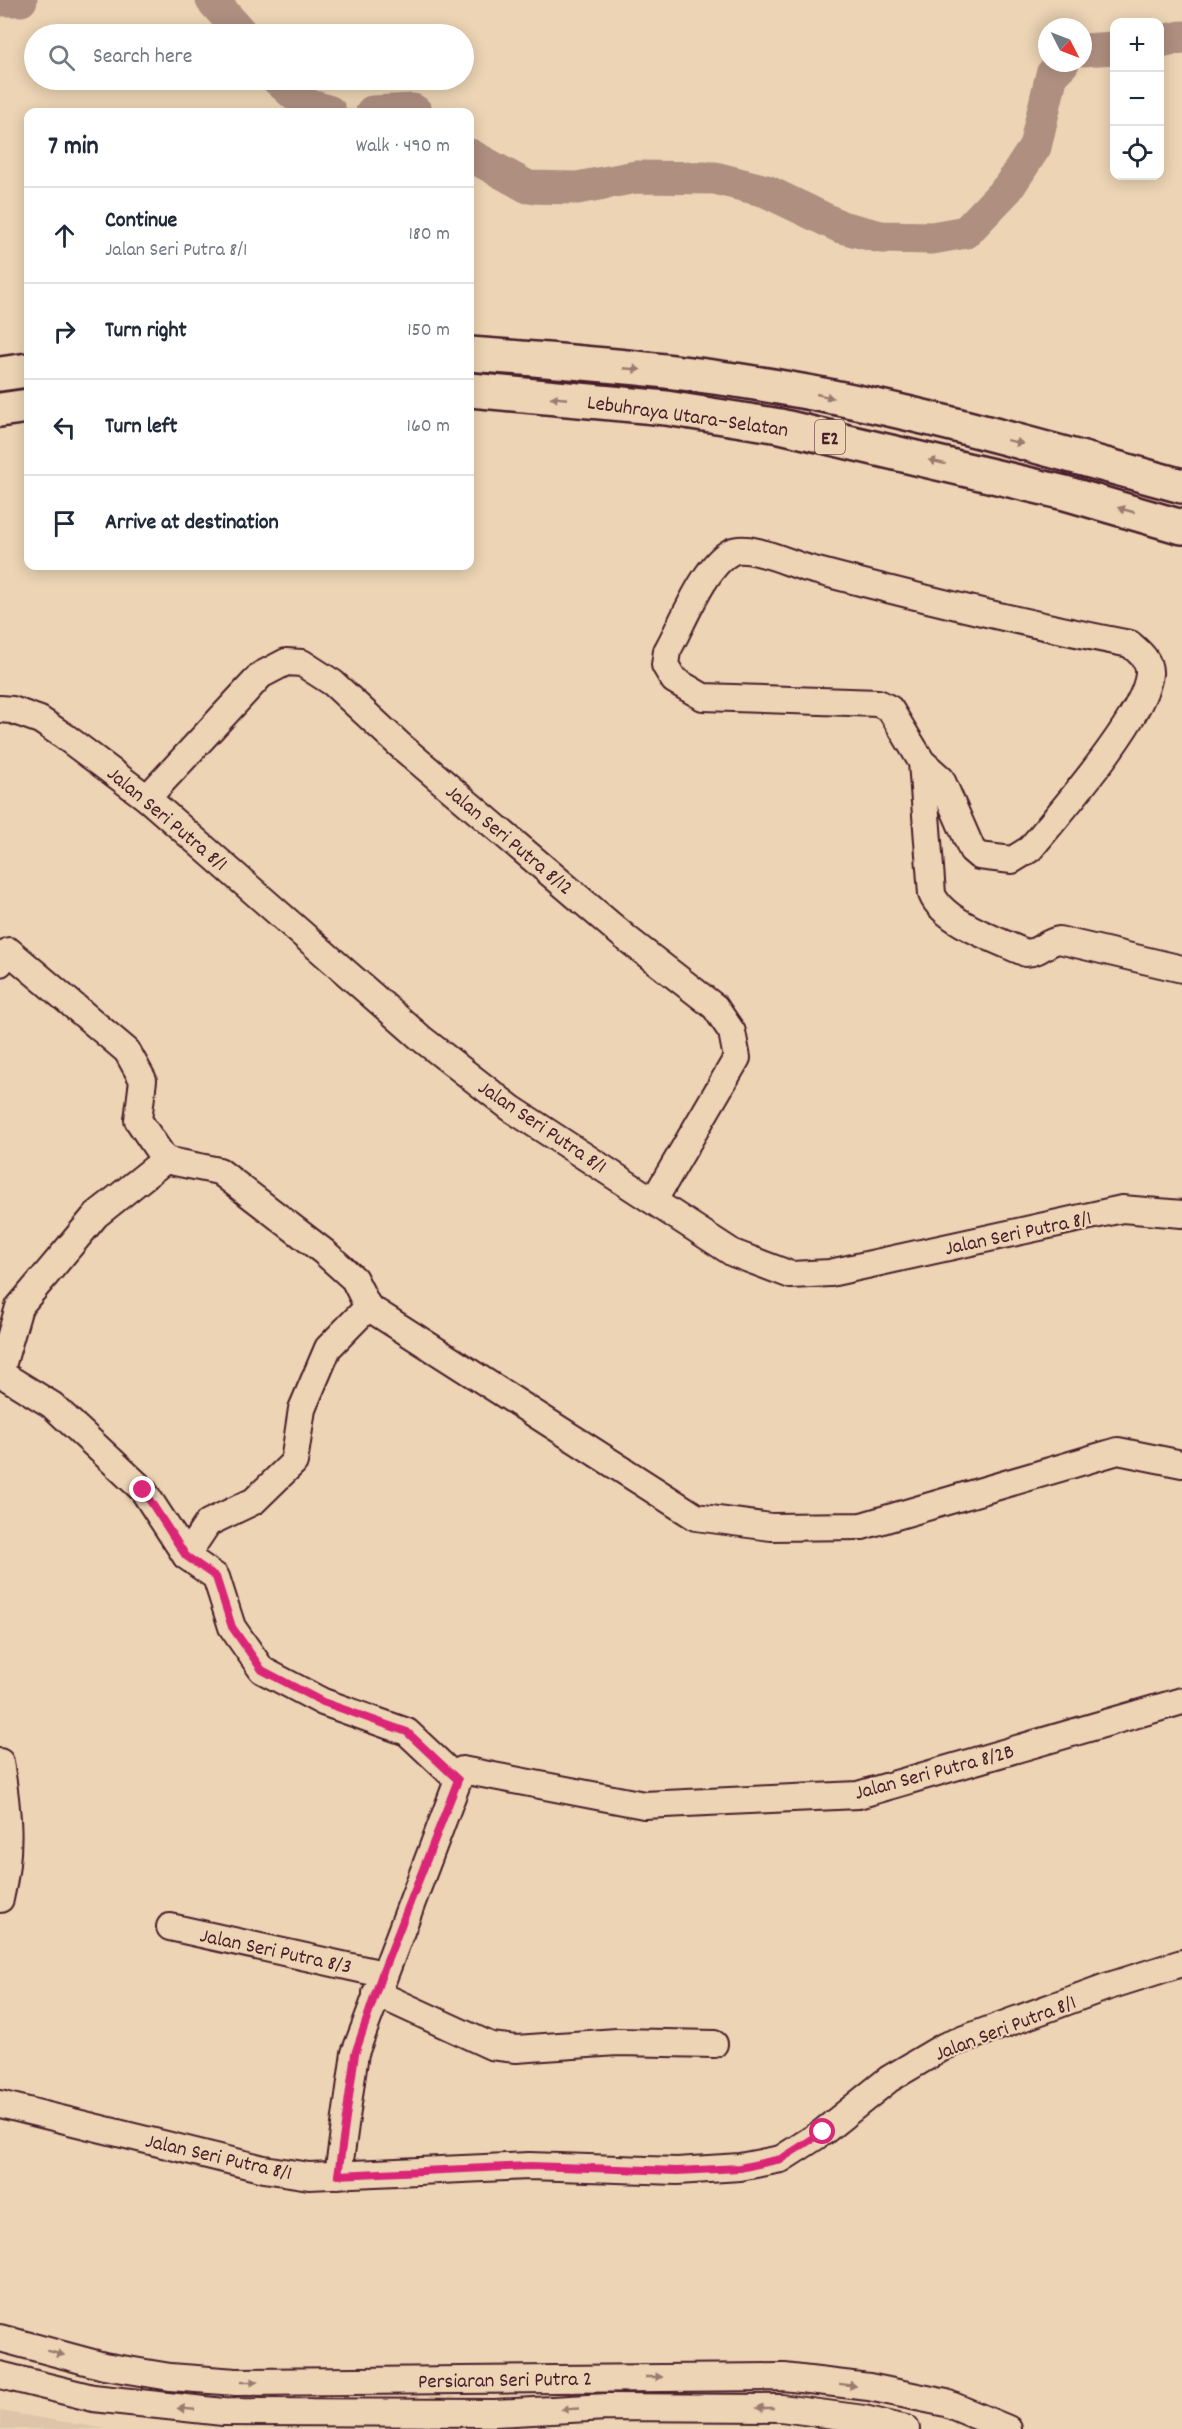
<!DOCTYPE html>
<html lang="en">
<head>
<meta charset="utf-8">
<style>
  :root { --surface:#fff; --page:#f2f2f3; --text:#1f2937; --muted:#747a83; --line:#e0e1e3 }
  body { margin:0; font-family:Dekko,sans-serif; background:var(--page); color:var(--text) }
  .controls { position:absolute; right:18px; top:18px; display:grid; overflow:hidden; border-radius:12px; box-shadow:0 3px 15px #0003 }
  .controls button { width:54px; height:54px; display:grid; place-items:center; padding:0; border:0; border-bottom:2px solid var(--line); background:var(--surface); color:var(--text); font:30px sans-serif }
  .compass { position:absolute; left:1038px; top:18px; width:54px; height:54px; border-radius:50%; background:var(--surface); box-shadow:0 3px 15px #0003; rotate:132deg }
  .stop { position:absolute; width:18px; height:18px; margin:-14px; border:4px solid #db2777; border-radius:50%; background:#fff }
  .stop.end { background:#db2777; border-color:#fff; box-shadow:0 2px 6px #0008 }
  .list { margin:0; padding:0; list-style:none }
  h2 { display:flex; justify-content:space-between; align-items:center; height:78px; margin:0; padding:0 24px; font-size:26px }
  h2 small { font-size:20px; font-weight:400; color:var(--muted) }
  .list li { display:grid; grid-template-columns:39px 1fr auto; gap:18px; align-items:center; box-sizing:border-box; height:96px; padding:0 24px; border-top:2px solid var(--line) }
  .list b { display:block; font-size:22px; white-space:nowrap }
  .list p { margin:0; font-size:20px; white-space:nowrap; color:var(--muted) }
  .list em { font-size:20px; font-style:normal; color:var(--muted) }
  .icon { flex:none; width:33px; height:33px; fill:none; stroke:currentColor; stroke-width:2; stroke-linecap:round; stroke-linejoin:round }
  .map { position:relative; flex:none; width:1182px; height:2429px; overflow:hidden }
  .search { position:absolute; background:var(--surface); box-shadow:0 3px 15px #0003; left:24px; top:24px; width:450px; height:66px; display:flex; align-items:center; gap:15px; box-sizing:border-box; padding:0 21px; border-radius:33px; color:var(--muted); font-size:22px }
  .panel { position:absolute; background:var(--surface); box-shadow:0 3px 15px #0003; left:24px; top:108px; width:450px; height:462px; border-radius:12px }
  .map>svg:first-child { display:block }
  .built { fill:#dec5a9 }
  .lines { fill:none; stroke-linecap:round; stroke-linejoin:round }
  .river { stroke:#ae8f80; stroke-width:33 }
  .minor-casing { stroke:#4a1f2b; stroke-width:30 }
  .highway-casing { stroke:#4a1f2b; stroke-width:38 }
  .minor { stroke:#ecd4b4; stroke-width:26 }
  .highway { stroke:#ecd4b4; stroke-width:33 }
  .oneway { fill:#9b7a70 }
  .route { stroke:#db2777; stroke-width:8 }
  .labels { text-anchor:middle; stroke-width:4.5; stroke-linejoin:round; paint-order:stroke }
  .shield { fill:#ecd4b4; stroke:#7b5554; stroke-width:1.5 }
  .shield-label { font-size:20px; font-weight:bold; fill:#4a1f2b }
  .street-label { font-size:21px; fill:#4a1f2b; stroke:#ecd4b4 }
</style>
</head>
<body>
<div class="map">
<svg width="1182" height="2429" viewBox="0 0 1182 2429">
  <rect width="100%" height="100%" fill="#ecd4b4"/>
  <filter id="ink" filterUnits="userSpaceOnUse"><feTurbulence type="fractalNoise" baseFrequency=".0167" numOctaves="2"/><feDisplacementMap in="SourceGraphic" scale="12" xChannelSelector="R" yChannelSelector="G"/><feConvolveMatrix kernelMatrix="1 2 1 2 8 2 1 2 1" color-interpolation-filters="sRGB"/></filter>
  <g filter="url(#ink)">
    <path class="built" d="M 0,2411 L 106,2429 L 0,2429 Z"/>
    <g class="lines">
      <g class="river">
        <path d="M 4,0 L 21,0"/>
        <path d="M 212,0 L 242,34"/>
        <path d="M 1160,41 L 1182,37"/>
        <path d="M 1083,50 L 1114,48"/>
        <path d="M 278,80 L 305,104 L 330,112"/>
        <path d="M 372,112 L 413,110 L 416,112"/>
        <path d="M 470,155 L 528,187 L 577,188 L 636,177 L 715,178 L 766,191 L 841,227 L 881,237 L 932,238 L 966,232 L 1008,188 L 1035,147 L 1052,74 L 1063,63"/>
      </g>
      <g class="minor-casing">
        <g id="minor">
          <path d="M 0,709 L 12,710 L 40,720 L 64,736 L 147,798 L 422,1039 L 512,1109 L 733,1253 L 791,1275 L 830,1273 L 1122,1209 L 1182,1214"/>
          <path d="M 922,762 L 941,779 L 972,850 L 979,856 L 1012,860 L 1030,849 C 1058,815 1146,715 1149,674 C 1150,660 1139,652 1130,644 C 1022,623 916,597 810,569 C 790,564 749,543 731,552 C 704,566 682,625 667,651 L 665,665 L 674,680 L 703,697 L 878,703 L 890,709 L 922,762 L 932,894 C 943,922 999,941 1026,953 C 1039,953 1046,942 1059,940 L 1182,969"/>
          <path d="M 147,798 L 261,675 L 286,662 L 302,663 L 333,683 L 403,748 L 626,938 L 715,1007 L 732,1032 L 737,1058 L 654,1200"/>
          <path d="M 0,963 L 9,951 L 127,1051 L 143,1080 L 138,1120 L 165,1160"/>
          <path d="M 186,1556 L 208,1523 L 254,1501 L 294,1462 L 302,1409 L 328,1348 L 368,1307"/>
          <path d="M 0,1762 C 8,1813 12,1848 0,1899"/>
          <path d="M 458,1780 L 407,1732 L 323,1702 L 262,1670 L 232,1627 L 216,1577 L 186,1556 L 143,1490 L 52,1405 L 0,1373 L 19,1307 L 96,1215 L 165,1160 L 219,1171 L 324,1252 L 354,1279 L 368,1307 L 696,1517 L 771,1527 L 862,1526 L 1118,1451 L 1182,1464"/>
          <path d="M 170,1927 L 383,1974"/>
          <path d="M 376,1993 L 491,2046 L 516,2049 L 617,2042 L 714,2044"/>
          <path d="M 0,2104 L 264,2169 L 309,2176 L 529,2166 L 677,2171 L 740,2167 L 781,2159 L 823,2132 L 889,2079 L 945,2046 L 1106,1987 L 1182,1963"/>
          <path d="M 338,2175 L 355,2053 L 462,1770 L 644,1805 L 858,1795 L 1182,1701"/>
          <path d="M 0,2338 L 104,2366 L 170,2377 L 236,2382 L 784,2377 L 869,2387 L 946,2403 L 1008,2429"/>
          <path d="M 0,2375 L 93,2398 L 223,2412 L 495,2413 L 607,2407 L 781,2408 L 864,2419 L 906,2429"/>
        </g>
      </g>
      <g class="highway-casing">
        <g id="highway">
          <path d="M 470,354 C 576,362 685,370 790,389 C 922,412 1053,451 1182,486"/>
          <path d="M 0,374 L 28,370"/>
          <path d="M 470,390 L 666,408 L 780,426 L 1065,493 L 1182,527"/>
          <path d="M 0,410 L 28,406"/>
        </g>
      </g>
      <use href="#minor" class="minor"/>
      <use href="#highway" class="highway"/>
    </g>
    <defs><path id="oneway-solid" d="M-6-.8H1V-3.2L6.5 0L1 3.2V.8H-6Z" transform="scale(1.5)"/></defs>
    <g class="oneway">
      <use href="#oneway-solid" transform="translate(632 369) rotate(5)"/>
      <use href="#oneway-solid" transform="translate(825 396) rotate(13)"/>
      <use href="#oneway-solid" transform="translate(559 398) rotate(-175)"/>
      <use href="#oneway-solid" transform="translate(1015 442) rotate(14)"/>
      <use href="#oneway-solid" transform="translate(937 462) rotate(-166)"/>
      <use href="#oneway-solid" transform="translate(1126 510) rotate(-164)"/>
      <use href="#oneway-solid" transform="translate(56 2353) rotate(15)"/>
      <use href="#oneway-solid" transform="translate(654 2377)"/>
      <use href="#oneway-solid" transform="translate(249 2382) rotate(-1)"/>
      <use href="#oneway-solid" transform="translate(848 2385) rotate(7)"/>
      <use href="#oneway-solid" transform="translate(765 2408) rotate(180)"/>
      <use href="#oneway-solid" transform="translate(186 2409) rotate(-175)"/>
      <use href="#oneway-solid" transform="translate(570 2409) rotate(177)"/>
    </g>
  </g>
  <g class="lines" filter="url(#ink)">
    <path class="route" d="M 143,1490 L 186,1556 L 216,1577 L 232,1627 L 262,1670 L 323,1702 L 407,1732 L 458,1780 L 382,1974 L 355,2054 L 338,2175 L 530,2166 L 677,2171 L 740,2168 L 781,2159 L 823,2132"/>
  </g>
  <g class="labels">
    <rect class="shield" x="815" y="420" width="30" height="34" rx="4.5"/>
    <g class="shield-label">
      <text x="830" y="444">E2</text>
    </g>
    <g class="street-label">
      <text transform="translate(688 415) rotate(8)" y="7">Lebuhraya Utara–Selatan</text>
      <text transform="translate(168 818) rotate(40)" y="7">Jalan Seri Putra 8/1</text>
      <text transform="translate(510 839) rotate(40)" y="7">Jalan Seri Putra 8/12</text>
      <text transform="translate(543 1126) rotate(34)" y="7">Jalan Seri Putra 8/1</text>
      <text transform="translate(1018 1232) rotate(-12)" y="7">Jalan Seri Putra 8/1</text>
      <text transform="translate(934 1771) rotate(-15)" y="7">Jalan Seri Putra 8/2B</text>
      <text transform="translate(276 1950) rotate(12)" y="7">Jalan Seri Putra 8/3</text>
      <text transform="translate(1005 2027) rotate(-21)" y="7">Jalan Seri Putra 8/1</text>
      <text transform="translate(219 2156) rotate(13)" y="7">Jalan Seri Putra 8/1</text>
      <text transform="translate(505 2379) rotate(-1)" y="7">Persiaran Seri Putra 2</text>
    </g>
  </g>
</svg>
<div class="controls">
<button>+</button>
<button>−</button>
<button><svg class="icon" aria-label="locate" viewBox="0 0 24 24"><circle cx="12" cy="12" r="6"/><path d="M12 2v4M12 18v4M2 12h4M18 12h4"/></svg></button>
</div>
<svg class="compass" viewBox="-18 -18 36 36"><path d="M0-13l5 13h-10z" fill="#e53935"/><path d="M0 13l5-13h-10z" fill="#747a83"/></svg>
<div class="stop" style="left:823px;top:2132px"></div>
<div class="stop end" style="left:143px;top:1490px"></div>
<div class="search"><svg class="icon" aria-label="search" viewBox="0 0 24 24"><circle cx="10" cy="10" r="6"/><path d="M15 15l6 6"/></svg>Search here</div>
<section class="panel">
<h2>7 min<small>Walk · 490 m</small></h2>
<ul class="list">
<li><svg class="icon" aria-label="ahead" viewBox="0 0 24 24"><path d="M12 20V5M6 11l6-6 6 6"/></svg><div><b>Continue</b><p>Jalan Seri Putra 8/1</p></div><em>180 m</em></li>
<li><svg class="icon" aria-label="right" viewBox="0 0 24 24"><path d="M7 20v-9h11M14 6l5 5-5 5"/></svg><div><b>Turn right</b></div><em>150 m</em></li>
<li><svg class="icon" aria-label="left" viewBox="0 0 24 24"><path d="M17 20v-9H6M10 6l-5 5 5 5"/></svg><div><b>Turn left</b></div><em>160 m</em></li>
<li><svg class="icon" aria-label="arrive" viewBox="0 0 24 24"><path d="M6 21V4h12l-3 4 3 4H6"/></svg><div><b>Arrive at destination</b></div></li>
</ul>
</section>
</div>
</body>
</html>
